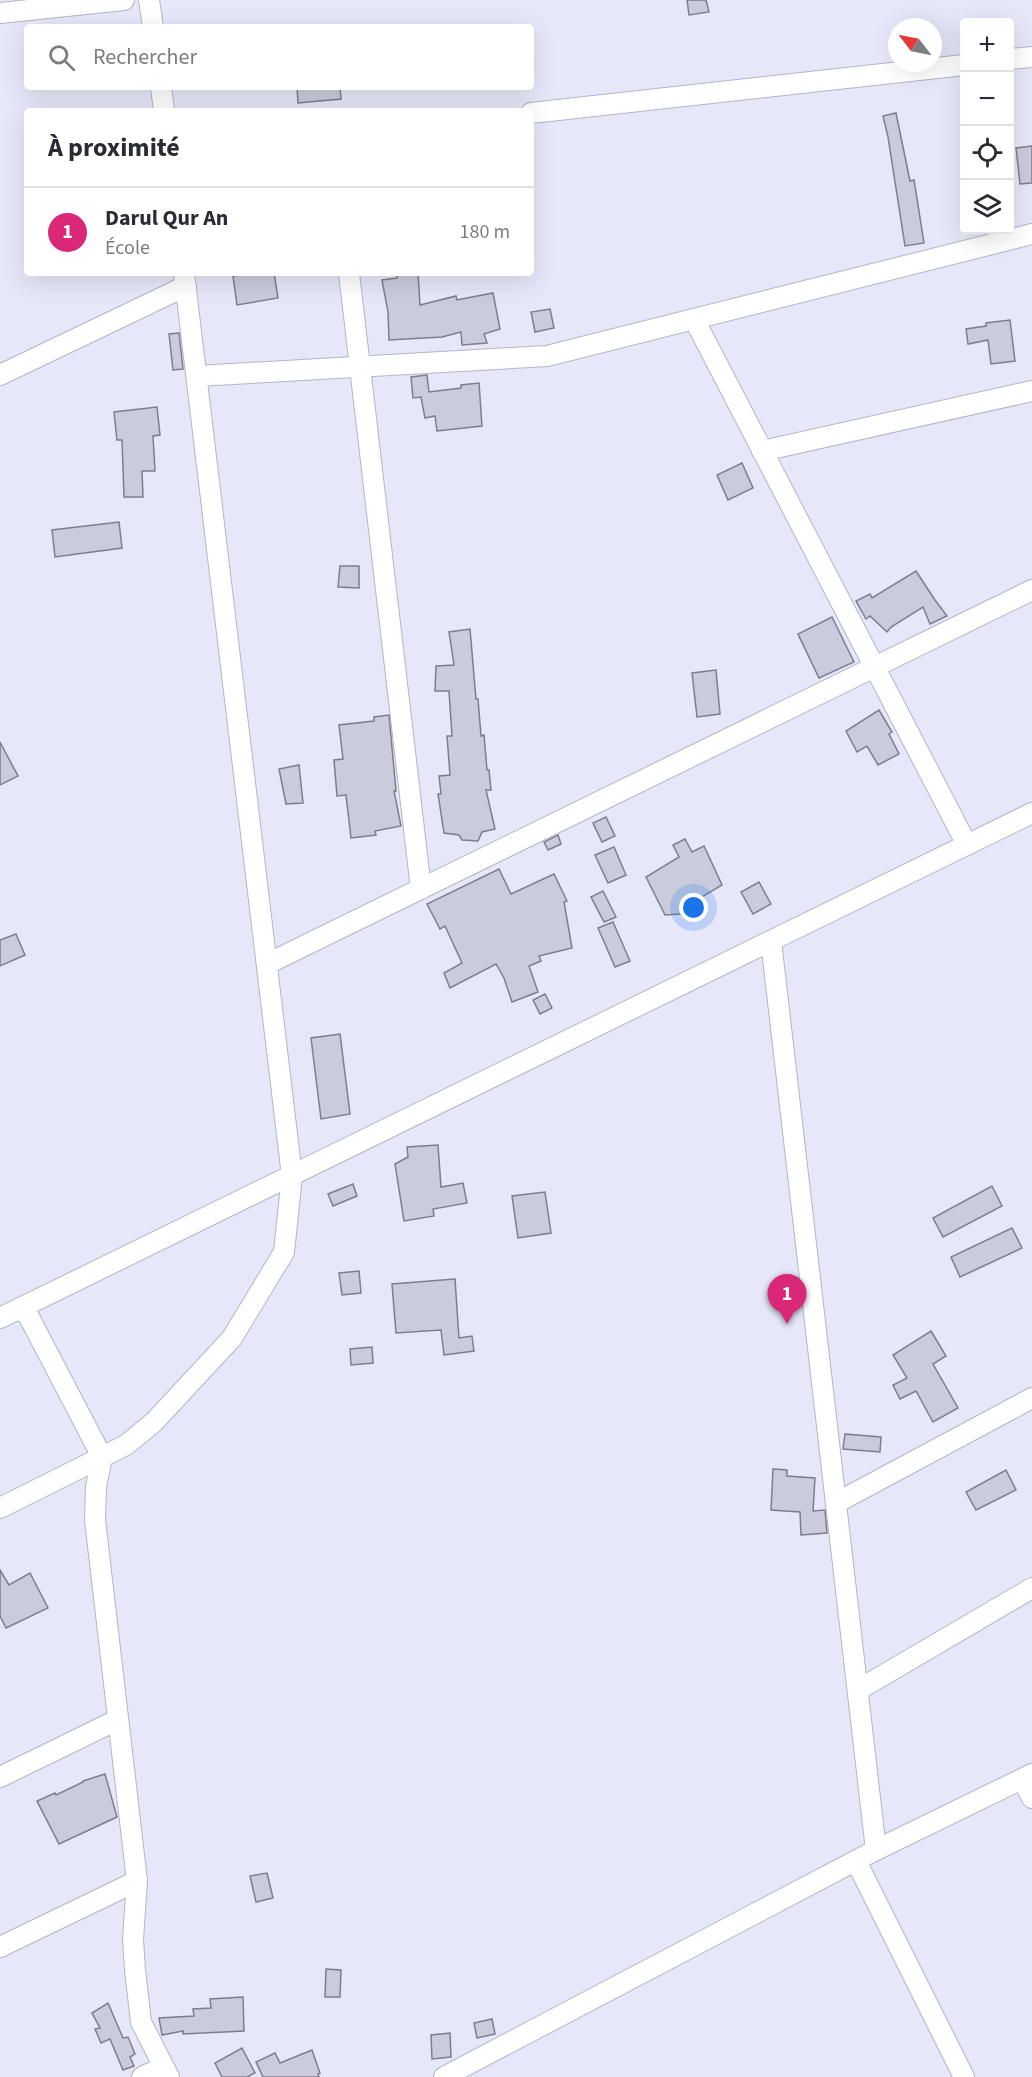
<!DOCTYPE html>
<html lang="fr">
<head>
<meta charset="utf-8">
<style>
  :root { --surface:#fff; --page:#f7f7f7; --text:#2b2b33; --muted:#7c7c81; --line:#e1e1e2; --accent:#db2777 }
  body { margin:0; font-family:"Source Sans 3",sans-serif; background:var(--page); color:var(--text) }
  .controls { position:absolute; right:18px; top:18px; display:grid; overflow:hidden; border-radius:6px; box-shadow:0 6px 24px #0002 }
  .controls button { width:54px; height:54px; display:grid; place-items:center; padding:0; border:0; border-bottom:2px solid var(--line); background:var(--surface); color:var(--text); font:30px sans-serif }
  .compass { position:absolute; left:888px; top:18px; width:54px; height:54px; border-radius:50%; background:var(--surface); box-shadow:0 6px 24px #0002; rotate:302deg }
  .you { position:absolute; left:694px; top:908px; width:21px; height:21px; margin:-15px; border:4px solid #fff; border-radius:50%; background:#1a73e8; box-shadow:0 0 0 9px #1a73e833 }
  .badge { display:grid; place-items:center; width:39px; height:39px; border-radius:50%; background:var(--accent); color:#fff; font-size:20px; font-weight:700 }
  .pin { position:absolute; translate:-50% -50px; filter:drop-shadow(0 2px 3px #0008) }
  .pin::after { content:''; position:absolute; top:32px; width:21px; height:18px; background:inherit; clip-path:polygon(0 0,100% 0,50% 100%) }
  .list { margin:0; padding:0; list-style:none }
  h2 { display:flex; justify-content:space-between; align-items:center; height:78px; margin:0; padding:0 24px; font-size:26px }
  h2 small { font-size:20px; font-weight:400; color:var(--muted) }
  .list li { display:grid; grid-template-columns:39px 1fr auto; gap:18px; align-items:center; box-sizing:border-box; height:90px; padding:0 24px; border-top:2px solid var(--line) }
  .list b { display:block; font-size:22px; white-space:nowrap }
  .list p { margin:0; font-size:20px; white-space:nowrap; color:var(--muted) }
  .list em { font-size:20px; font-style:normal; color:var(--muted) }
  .icon { flex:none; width:33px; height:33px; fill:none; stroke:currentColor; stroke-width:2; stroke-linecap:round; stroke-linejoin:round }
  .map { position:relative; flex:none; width:1032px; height:2077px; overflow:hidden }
  .search { position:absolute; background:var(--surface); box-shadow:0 6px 24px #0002; left:24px; top:24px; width:510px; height:66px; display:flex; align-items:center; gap:15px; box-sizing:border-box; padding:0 21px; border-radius:6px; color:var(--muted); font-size:22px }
  .panel { position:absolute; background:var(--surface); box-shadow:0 6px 24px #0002; left:24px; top:108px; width:510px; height:168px; border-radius:6px }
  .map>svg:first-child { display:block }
  .building { fill:#cacbdc; stroke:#7d7e8d; stroke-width:1.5 }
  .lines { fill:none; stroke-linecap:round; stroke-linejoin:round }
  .minor-casing { stroke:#b4b5c6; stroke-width:22 }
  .minor { stroke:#fff; stroke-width:20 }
</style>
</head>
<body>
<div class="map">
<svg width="1032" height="2077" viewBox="0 0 1032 2077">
  <rect width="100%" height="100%" fill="#e6e7f8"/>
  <g class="building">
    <path d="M 687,0 L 706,0 L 709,12 L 689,15 Z"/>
    <path d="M 297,87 L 340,87 L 341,99 L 298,103 Z"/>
    <path d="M 896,113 L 910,181 L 914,180 L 924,243 L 905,246 L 888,137 L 883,116 Z"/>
    <path d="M 1032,146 L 1032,183 L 1020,184 L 1016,148 Z"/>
    <path d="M 251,273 L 274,273 L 278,298 L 237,305 L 233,276 Z"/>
    <path d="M 397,273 L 418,273 L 420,305 L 456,296 L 457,300 L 493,293 L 500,329 L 484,334 L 487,343 L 462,345 L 461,332 L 442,337 L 389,340 L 388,312 L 382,280 L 397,278 Z"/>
    <path d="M 550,309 L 554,328 L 535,332 L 531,312 Z"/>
    <path d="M 1010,320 L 1015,361 L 991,364 L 988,340 L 968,344 L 966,329 L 986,326 L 986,323 Z"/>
    <path d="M 179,333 L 183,369 L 173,370 L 169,334 Z"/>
    <path d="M 427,375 L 429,392 L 461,388 L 461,385 L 479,383 L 482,426 L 437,431 L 435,416 L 425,418 L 421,397 L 413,398 L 411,377 Z"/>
    <path d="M 157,407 L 160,435 L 153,436 L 155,471 L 142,471 L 143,497 L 124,497 L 122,440 L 117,440 L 114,412 Z"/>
    <path d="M 742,463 L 753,488 L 728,500 L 717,475 Z"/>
    <path d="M 119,522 L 122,548 L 55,557 L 52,530 Z"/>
    <path d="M 340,566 L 359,566 L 359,588 L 338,587 Z"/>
    <path d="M 916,571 L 935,600 L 947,616 L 930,624 L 923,607 L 891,627 L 887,632 L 870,616 L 866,619 L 856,601 L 870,594 L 872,598 Z"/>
    <path d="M 832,617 L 854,662 L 819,678 L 798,634 Z"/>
    <path d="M 470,629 L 476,699 L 478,699 L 481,736 L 484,735 L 487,770 L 489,770 L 491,790 L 486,790 L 495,829 L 482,832 L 478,841 L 462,840 L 459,835 L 444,833 L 438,794 L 441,794 L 439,776 L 450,775 L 447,736 L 452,736 L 449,691 L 435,691 L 436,666 L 454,665 L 449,632 Z"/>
    <path d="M 716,670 L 720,714 L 697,717 L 692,673 Z"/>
    <path d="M 879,710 L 892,732 L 889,734 L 899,754 L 878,765 L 867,746 L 857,752 L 846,731 Z"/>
    <path d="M 389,715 L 396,791 L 394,791 L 401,826 L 375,831 L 376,835 L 351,838 L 346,795 L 337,796 L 334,760 L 343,759 L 339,725 L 374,721 L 374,717 Z"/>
    <path d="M 0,742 L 18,776 L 0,785 Z"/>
    <path d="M 299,765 L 303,803 L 286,804 L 279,769 Z"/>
    <path d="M 606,817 L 615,836 L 602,842 L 593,823 Z"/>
    <path d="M 558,835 L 561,844 L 548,850 L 544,842 Z"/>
    <path d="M 685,839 L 692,852 L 704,846 L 722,885 L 700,898 L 701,903 L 695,907 L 696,913 L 665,915 L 646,877 L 679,857 L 673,845 Z"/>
    <path d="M 614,847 L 626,875 L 608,883 L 595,855 Z"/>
    <path d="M 499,869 L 511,894 L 554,874 L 567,901 L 564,902 L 572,948 L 539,956 L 541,961 L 529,966 L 538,992 L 512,1002 L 504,978 L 496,964 L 450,988 L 444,973 L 462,963 L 445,926 L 440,929 L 427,904 Z"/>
    <path d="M 759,882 L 771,904 L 753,914 L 741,892 Z"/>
    <path d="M 603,891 L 616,917 L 604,922 L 591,897 Z"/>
    <path d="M 613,922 L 630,961 L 615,967 L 598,928 Z"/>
    <path d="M 16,934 L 25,955 L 0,966 L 0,940 Z"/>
    <path d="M 545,994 L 552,1008 L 540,1014 L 533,1000 Z"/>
    <path d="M 340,1034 L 350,1114 L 321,1119 L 311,1038 Z"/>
    <path d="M 438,1145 L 441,1187 L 463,1183 L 467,1203 L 433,1209 L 434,1216 L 404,1221 L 395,1164 L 408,1157 L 407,1147 Z"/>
    <path d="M 353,1184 L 357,1196 L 333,1206 L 328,1194 Z"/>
    <path d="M 992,1186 L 1002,1206 L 943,1237 L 933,1218 Z"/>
    <path d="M 545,1192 L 551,1233 L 518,1238 L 512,1196 Z"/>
    <path d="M 1012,1228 L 1022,1248 L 960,1277 L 951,1257 Z"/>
    <path d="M 359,1271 L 361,1293 L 342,1295 L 339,1273 Z"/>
    <path d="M 455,1279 L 459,1338 L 472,1336 L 474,1351 L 444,1355 L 441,1330 L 396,1333 L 392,1284 Z"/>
    <path d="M 931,1331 L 946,1356 L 933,1364 L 958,1408 L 933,1422 L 916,1391 L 900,1399 L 893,1385 L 907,1378 L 893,1355 Z"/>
    <path d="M 372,1347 L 373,1363 L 351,1365 L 350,1349 Z"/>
    <path d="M 845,1434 L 881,1437 L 880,1452 L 843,1449 Z"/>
    <path d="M 773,1469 L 787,1470 L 787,1476 L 815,1478 L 813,1511 L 825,1510 L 827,1533 L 801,1535 L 800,1512 L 771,1510 Z"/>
    <path d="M 1006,1470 L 1016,1490 L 976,1510 L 966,1492 Z"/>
    <path d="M 0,1570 L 9,1585 L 30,1573 L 48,1608 L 6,1628 L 0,1616 Z"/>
    <path d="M 105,1774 L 117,1817 L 59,1844 L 37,1801 L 55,1793 L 56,1795 L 83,1782 L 83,1781 Z"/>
    <path d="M 267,1873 L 273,1898 L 256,1902 L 250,1876 Z"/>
    <path d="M 326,1969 L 341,1970 L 340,1997 L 325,1997 Z"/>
    <path d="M 243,1997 L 244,2031 L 183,2034 L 183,2031 L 162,2035 L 159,2018 L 194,2016 L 193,2009 L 211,2008 L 210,1999 Z"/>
    <path d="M 108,2003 L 123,2038 L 128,2037 L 135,2054 L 130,2057 L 134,2066 L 123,2070 L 110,2039 L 101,2043 L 95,2029 L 100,2028 L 92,2013 Z"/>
    <path d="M 492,2019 L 495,2034 L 477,2038 L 474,2023 Z"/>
    <path d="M 450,2033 L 451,2057 L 432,2059 L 431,2035 Z"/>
    <path d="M 242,2048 L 255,2073 L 247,2077 L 222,2077 L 215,2063 Z"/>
    <path d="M 312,2050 L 320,2073 L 318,2074 L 319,2077 L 263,2077 L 256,2062 L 275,2053 L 280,2063 Z"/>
  </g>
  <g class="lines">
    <g class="minor-casing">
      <g id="minor">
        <path d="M 149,0 L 153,27"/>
        <path d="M 0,13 L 124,0"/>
        <path d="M 1010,59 L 1032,57"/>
        <path d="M 161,87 L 164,111"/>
        <path d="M 531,113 L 964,65"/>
        <path d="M 349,273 L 421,889"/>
        <path d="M 694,319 L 967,845"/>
        <path d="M 0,375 L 186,286"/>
        <path d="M 197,376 L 547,356 L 1032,234"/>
        <path d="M 762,451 L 1032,391"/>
        <path d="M 771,941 L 876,1850"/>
        <path d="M 267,964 L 1032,590"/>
        <path d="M 20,1308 L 29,1317 L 102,1457 L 96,1487 L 95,1520 L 137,1881 L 133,1939 L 135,1970 L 141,2022 L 169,2077"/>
        <path d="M 0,1318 L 1032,813"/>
        <path d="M 836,1503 L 1032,1398"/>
        <path d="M 0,1508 L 126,1445 L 154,1422 L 232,1338 L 284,1252 L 292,1176 L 184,273"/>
        <path d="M 858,1690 L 1032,1588"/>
        <path d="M 0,1777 L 117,1720"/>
        <path d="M 1022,1779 L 1032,1798"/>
        <path d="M 856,1861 L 964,2077"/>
        <path d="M 0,1947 L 137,1881"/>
        <path d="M 142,2077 L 163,2067"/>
        <path d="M 444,2077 L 876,1850 L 1032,1774"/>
      </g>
    </g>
    <use href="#minor" class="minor"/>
  </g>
</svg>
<div class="controls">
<button>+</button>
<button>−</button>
<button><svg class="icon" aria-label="locate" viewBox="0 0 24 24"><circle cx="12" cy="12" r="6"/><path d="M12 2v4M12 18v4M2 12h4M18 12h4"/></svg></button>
<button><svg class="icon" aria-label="layers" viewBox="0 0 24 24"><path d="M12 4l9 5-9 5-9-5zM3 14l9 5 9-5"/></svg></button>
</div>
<svg class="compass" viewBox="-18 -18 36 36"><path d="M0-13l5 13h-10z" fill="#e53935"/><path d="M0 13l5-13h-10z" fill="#7c7c81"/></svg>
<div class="you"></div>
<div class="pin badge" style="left:787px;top:1324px">1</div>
<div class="search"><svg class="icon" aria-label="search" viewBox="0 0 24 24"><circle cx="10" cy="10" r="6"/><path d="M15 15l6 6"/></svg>Rechercher</div>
<section class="panel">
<h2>À proximité<small></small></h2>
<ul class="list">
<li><span class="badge">1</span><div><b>Darul Qur An</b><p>École</p></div><em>180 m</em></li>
</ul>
</section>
</div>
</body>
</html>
